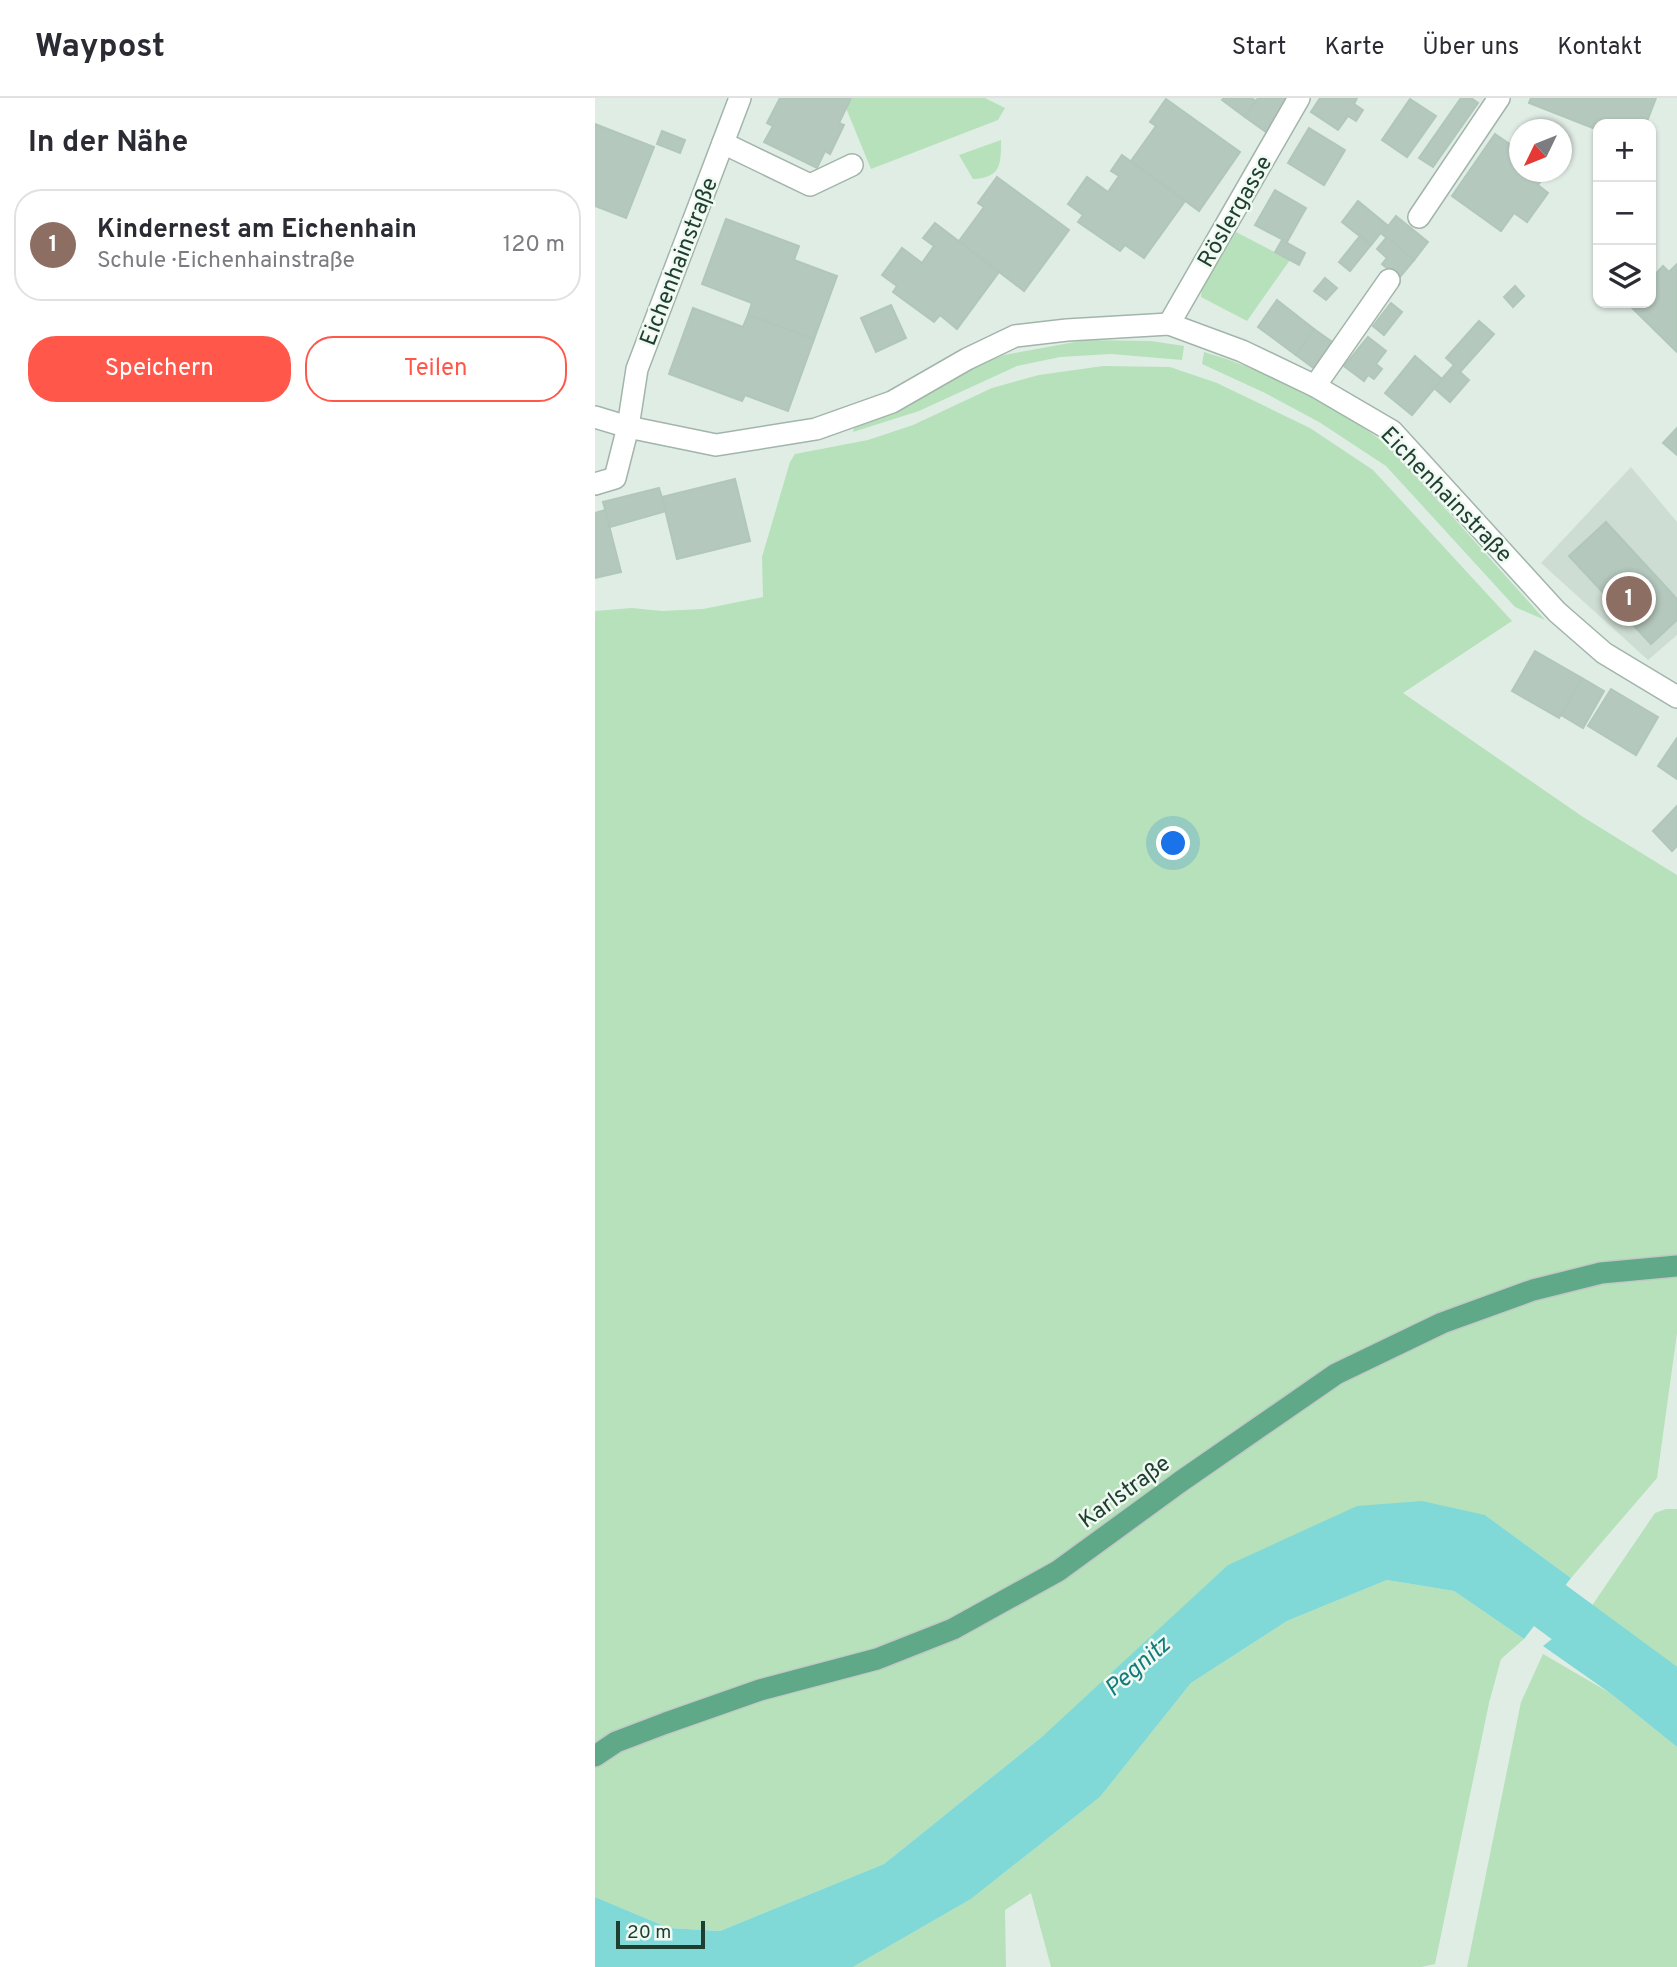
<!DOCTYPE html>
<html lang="de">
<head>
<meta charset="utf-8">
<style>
  :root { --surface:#fff; --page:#f7f7f7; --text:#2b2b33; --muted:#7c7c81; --line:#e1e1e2; --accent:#ff584b }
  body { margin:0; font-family:Overpass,sans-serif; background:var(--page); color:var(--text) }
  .controls { position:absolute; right:21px; top:21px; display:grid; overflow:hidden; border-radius:14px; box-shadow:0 2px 5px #0004 }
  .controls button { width:63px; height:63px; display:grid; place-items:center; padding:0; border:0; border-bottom:2px solid var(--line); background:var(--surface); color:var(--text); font:35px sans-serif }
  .compass { position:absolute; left:914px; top:21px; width:63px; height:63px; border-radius:50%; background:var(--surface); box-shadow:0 2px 5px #0004; rotate:227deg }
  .scale { position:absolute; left:21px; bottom:18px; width:89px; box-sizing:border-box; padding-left:7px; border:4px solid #1e3f30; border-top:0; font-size:19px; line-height:24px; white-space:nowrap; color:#1e3f30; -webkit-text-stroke:5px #f1f9f3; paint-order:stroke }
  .you { position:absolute; left:579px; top:746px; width:24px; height:24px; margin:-18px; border:5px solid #fff; border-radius:50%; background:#1a73e8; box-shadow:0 0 0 10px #1a73e833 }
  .badge { display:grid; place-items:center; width:46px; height:46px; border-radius:50%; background:var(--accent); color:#fff; font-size:23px; font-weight:700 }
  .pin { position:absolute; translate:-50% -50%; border:4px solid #fff; box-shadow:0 2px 7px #0006 }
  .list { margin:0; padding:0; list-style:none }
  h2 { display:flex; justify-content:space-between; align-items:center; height:91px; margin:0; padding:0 28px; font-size:30px }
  h2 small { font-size:23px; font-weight:400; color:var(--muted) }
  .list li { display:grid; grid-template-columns:46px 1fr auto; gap:21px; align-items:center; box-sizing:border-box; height:112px; margin:0 14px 14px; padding:0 14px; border:2px solid var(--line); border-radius:28px }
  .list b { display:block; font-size:26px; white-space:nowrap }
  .list p { margin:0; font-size:23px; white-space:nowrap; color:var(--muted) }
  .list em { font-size:23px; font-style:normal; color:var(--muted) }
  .actions { display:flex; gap:14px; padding:21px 28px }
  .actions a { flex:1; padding:16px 0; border:2px solid var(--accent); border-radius:28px; text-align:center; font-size:24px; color:var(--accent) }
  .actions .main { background:var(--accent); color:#fff }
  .icon { flex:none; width:38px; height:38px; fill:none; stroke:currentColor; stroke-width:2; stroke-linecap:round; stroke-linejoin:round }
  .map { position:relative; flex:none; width:1082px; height:1869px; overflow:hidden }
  header { display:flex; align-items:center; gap:42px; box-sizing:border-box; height:98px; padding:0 35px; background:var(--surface); border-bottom:2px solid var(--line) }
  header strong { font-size:33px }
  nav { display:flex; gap:38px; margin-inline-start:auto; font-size:24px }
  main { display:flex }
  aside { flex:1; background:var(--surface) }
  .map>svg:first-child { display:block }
  .built { fill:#ceddd3 }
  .green { fill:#b6e1ba }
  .water { fill:#81d9d7 }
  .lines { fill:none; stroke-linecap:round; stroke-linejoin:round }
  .river { stroke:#81d9d7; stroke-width:52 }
  .building { fill:#b5c8bd; stroke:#b1c7ba; stroke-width:2 }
  .minor-casing { stroke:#a2b5ab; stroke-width:24 }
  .major-casing { stroke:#c0c9c5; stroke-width:24 }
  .minor { stroke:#fff; stroke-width:21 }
  .major { stroke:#5fa888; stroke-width:21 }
  .labels { text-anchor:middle; stroke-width:5; stroke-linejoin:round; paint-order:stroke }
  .street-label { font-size:23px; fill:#1e3f30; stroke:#f1f9f3 }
  .water-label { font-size:24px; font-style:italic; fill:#117c7b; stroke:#f1f9f3 }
</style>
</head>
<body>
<header>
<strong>Waypost</strong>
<nav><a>Start</a><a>Karte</a><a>Über uns</a><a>Kontakt</a></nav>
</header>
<main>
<aside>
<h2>In der Nähe<small></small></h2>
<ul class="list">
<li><span class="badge" style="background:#8d6e63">1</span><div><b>Kindernest am Eichenhain</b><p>Schule · Eichenhainstraße</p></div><em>120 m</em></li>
</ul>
<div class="actions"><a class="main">Speichern</a><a>Teilen</a></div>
</aside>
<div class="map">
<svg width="1082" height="1869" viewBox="0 0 1082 1869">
  <rect width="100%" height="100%" fill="#e0ede5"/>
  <path class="built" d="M 1036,369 L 1082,424 L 1082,537 L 1053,562 L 946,465 Z"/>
  <g class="green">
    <path d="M 256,0 L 390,0 L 410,10 L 403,22 L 276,71 L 251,10 Z"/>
    <path d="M 406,42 C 406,66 406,80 378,81 L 364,57 Z"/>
    <path d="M 641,134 L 695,162 L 652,223 L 606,199 L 607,191 Z"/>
    <path d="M 491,242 L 556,243 L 589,248 L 587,262 L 516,256 L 465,259 L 422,268 L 324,313 L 258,334 L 259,330 L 312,306 L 374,270 L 409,257 Z"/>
    <path d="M 609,254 C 669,271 746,310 795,349 L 950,522 L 920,509 L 791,368 L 724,324 L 670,295 L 607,266 Z"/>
    <path d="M 508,268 L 575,269 L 622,285 L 715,330 L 778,372 L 917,523 L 808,595 L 988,719 L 1082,777 L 1082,1235 L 1062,1380 L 976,1480 L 890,1417 L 448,1638 L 289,1766 L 125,1833 L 74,1830 L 0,1799 L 0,513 L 37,510 L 67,513 L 108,511 L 168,499 L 167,459 L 195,364 L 200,356 L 273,342 L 318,327 L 397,290 L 444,277 Z"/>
    <path d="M 1071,1411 L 1082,1411 L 1082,1577 L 994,1512 L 1060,1415 Z"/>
    <path d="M 792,1482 L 859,1493 L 929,1541 L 906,1561 L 894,1605 L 840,1866 L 826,1869 L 456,1869 L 436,1795 L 410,1812 L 411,1869 L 258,1869 L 376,1801 L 505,1699 L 596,1585 L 692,1523 Z"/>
    <path d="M 948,1556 L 1015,1595 L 1082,1649 L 1082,1869 L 872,1869 L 926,1604 Z"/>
  </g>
  <g class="water">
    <path d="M 827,1403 L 890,1417 L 976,1480 L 929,1541 L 859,1493 L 792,1482 L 692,1523 L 596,1585 L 505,1699 L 376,1801 L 258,1869 L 0,1869 L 0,1799 L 74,1830 L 125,1833 L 289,1766 L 448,1638 L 633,1467 L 762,1408 Z"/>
    <path d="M 994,1512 L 1082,1577 L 1082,1649 L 1015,1595 L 948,1548 Z"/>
  </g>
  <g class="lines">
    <path class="river" d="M 897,1465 L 1082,1601"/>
  </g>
  <g class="building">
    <path d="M 185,0 L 256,0 L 244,25 L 249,27 L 235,56 L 230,53 L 222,70 L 169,44 L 178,28 L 172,25 Z"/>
    <path d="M 629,0 L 656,0 L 661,3 L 650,19 L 627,2 Z"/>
    <path d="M 663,0 L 693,0 L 671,34 L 650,19 Z"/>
    <path d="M 725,0 L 762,0 L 759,6 L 768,12 L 761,23 L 753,18 L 743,32 L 716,14 Z"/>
    <path d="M 866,0 L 876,0 L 883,5 L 838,69 L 824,60 Z"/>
    <path d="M 936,0 L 1061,0 L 1051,26 L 1003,26 L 1003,32 L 934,5 Z"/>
    <path d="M 571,1 L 645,54 L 604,113 L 536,63 L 561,28 L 555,24 Z"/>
    <path d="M 815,1 L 841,18 L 812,59 L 787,42 Z"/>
    <path d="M 0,26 L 59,49 L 31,120 L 0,108 Z"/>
    <path d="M 714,30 L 750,52 L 729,87 L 693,65 Z"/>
    <path d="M 67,33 L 90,42 L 85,55 L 62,46 Z"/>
    <path d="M 900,36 L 925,53 L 925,74 L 953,74 L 943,87 L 953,95 L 932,124 L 919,115 L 906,133 L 857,98 Z"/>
    <path d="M 527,57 L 590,103 L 549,160 L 530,147 L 525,153 L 483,124 L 488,117 L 473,106 L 492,79 L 513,94 L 524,78 L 516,73 Z"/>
    <path d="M 402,79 L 474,132 L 429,193 L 364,143 L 389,109 L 383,105 Z"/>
    <path d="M 680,92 L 711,110 L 692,144 L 660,127 Z"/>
    <path d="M 763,103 L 792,127 L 776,147 L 747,124 Z"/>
    <path d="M 801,118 L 833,144 L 819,162 L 787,136 Z"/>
    <path d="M 131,121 L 204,148 L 199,162 L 242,178 L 219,241 L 153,217 L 157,205 L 107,186 Z"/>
    <path d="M 340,125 L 404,174 L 362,231 L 345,217 L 339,224 L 298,194 L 302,188 L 287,177 L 307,150 L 327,165 L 339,148 L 328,140 Z"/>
    <path d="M 765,138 L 776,147 L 755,173 L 744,164 Z"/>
    <path d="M 792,139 L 819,162 L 804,180 L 787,166 L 792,160 L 782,151 Z"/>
    <path d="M 687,142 L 710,155 L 704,167 L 680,154 Z"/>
    <path d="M 1082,166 L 1082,254 L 1033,206 L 1056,205 L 1056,181 L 1068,168 L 1074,174 Z"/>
    <path d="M 730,180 L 742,190 L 731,202 L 719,193 Z"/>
    <path d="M 920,188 L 929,198 L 918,209 L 909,199 Z"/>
    <path d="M 682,202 L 719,231 L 701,257 L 663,229 Z"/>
    <path d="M 796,205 L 807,214 L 789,237 L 778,228 Z"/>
    <path d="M 296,207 L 311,240 L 281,254 L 266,220 Z"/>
    <path d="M 98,210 L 148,229 L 153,217 L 219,241 L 193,313 L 150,297 L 147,303 L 74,276 Z"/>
    <path d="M 884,223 L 899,236 L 865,274 L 874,282 L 855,304 L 839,290 L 859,267 L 851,260 Z"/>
    <path d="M 719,231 L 743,248 L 724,274 L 701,257 Z"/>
    <path d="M 773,239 L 791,253 L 781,266 L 787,271 L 779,281 L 773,277 L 769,283 L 749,268 Z"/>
    <path d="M 820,258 L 847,281 L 817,317 L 790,295 Z"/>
    <path d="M 1082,330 L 1082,357 L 1068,345 Z"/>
    <path d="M 140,381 L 155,443 L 82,461 L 67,399 Z"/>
    <path d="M 64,390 L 71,413 L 15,429 L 8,404 Z"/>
    <path d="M 10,412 L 26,474 L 0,480 L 0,415 Z"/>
    <path d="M 1011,424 L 1082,501 L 1082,522 L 1056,546 L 974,458 Z"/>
    <path d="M 940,553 L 987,580 L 964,620 L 917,593 Z"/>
    <path d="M 987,580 L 1009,593 L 988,630 L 966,617 Z"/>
    <path d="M 1016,591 L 1063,619 L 1041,657 L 993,628 Z"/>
    <path d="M 1082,640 L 1082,681 L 1063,668 Z"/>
    <path d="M 1082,708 L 1082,748 L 1077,753 L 1058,733 Z"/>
  </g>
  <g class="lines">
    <g class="minor-casing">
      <g id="minor">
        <path d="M 128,45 L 215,87 L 257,67"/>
        <path d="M 824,119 L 904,0"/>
        <path d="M 574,226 L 704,0"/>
        <path d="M 720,288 L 794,182"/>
        <path d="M 0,319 L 33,329 L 121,347 L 221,331 L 297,304 L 372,261 L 420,238 L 472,232 L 574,226 L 647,253 L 720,288 L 797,333 L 962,514 L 1009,555 L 1082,599"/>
        <path d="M 0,386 L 20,380 L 33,329 L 42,271 L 145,0"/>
      </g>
    </g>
    <g class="major-casing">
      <path id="major" d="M 0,1658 L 21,1644 L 71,1625 L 165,1592 L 282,1561 L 358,1531 L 463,1473 L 585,1384 L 741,1276 L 847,1225 L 938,1192 L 1006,1175 L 1082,1168"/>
    </g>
    <use href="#minor" class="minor"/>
    <use href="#major" class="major"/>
  </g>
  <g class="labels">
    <g class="street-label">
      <text transform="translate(639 113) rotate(-60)" y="8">Röslergasse</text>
      <text transform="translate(83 163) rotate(-69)" y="8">Eichenhainstraße</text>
      <text transform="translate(852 396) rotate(46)" y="8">Eichenhainstraße</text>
      <text transform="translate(529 1393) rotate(-36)" y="8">Karlstraße</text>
    </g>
    <g class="water-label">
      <text transform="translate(542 1568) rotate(-41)" y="8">Pegnitz</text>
    </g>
  </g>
</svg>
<div class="controls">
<button>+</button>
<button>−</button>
<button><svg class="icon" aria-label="layers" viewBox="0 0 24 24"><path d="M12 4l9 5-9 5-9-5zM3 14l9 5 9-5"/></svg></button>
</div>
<svg class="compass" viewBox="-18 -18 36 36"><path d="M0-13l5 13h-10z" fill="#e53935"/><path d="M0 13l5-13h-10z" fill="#7c7c81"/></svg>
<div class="scale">20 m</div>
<div class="you"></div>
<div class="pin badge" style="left:1034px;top:501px;background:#8d6e63">1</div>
</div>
</main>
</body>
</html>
